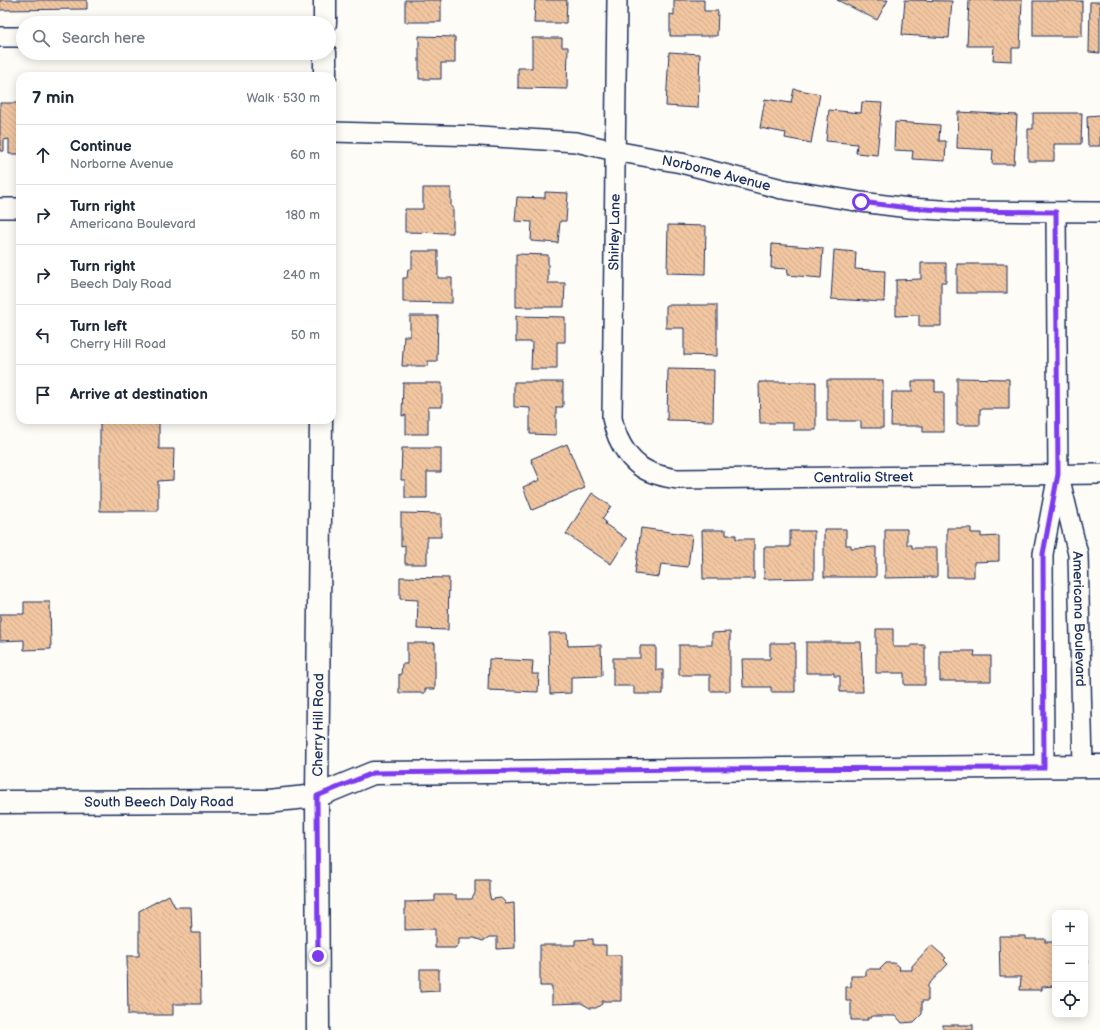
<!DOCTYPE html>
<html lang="en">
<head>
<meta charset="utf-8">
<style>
  :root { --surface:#fff; --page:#f2f2f3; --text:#1f2937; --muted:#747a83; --line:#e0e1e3 }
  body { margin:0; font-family:"Balsamiq Sans",sans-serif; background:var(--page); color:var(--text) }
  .controls { position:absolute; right:12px; bottom:12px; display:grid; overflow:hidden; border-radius:8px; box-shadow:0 2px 10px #0003 }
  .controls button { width:36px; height:36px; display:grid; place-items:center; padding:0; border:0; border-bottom:1px solid var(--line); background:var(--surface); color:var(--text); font:20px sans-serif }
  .stop { position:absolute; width:12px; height:12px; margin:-9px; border:3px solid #7c3aed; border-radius:50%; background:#fff }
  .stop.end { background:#7c3aed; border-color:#fff; box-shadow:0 1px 4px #0008 }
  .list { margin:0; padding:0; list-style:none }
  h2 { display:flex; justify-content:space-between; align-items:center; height:52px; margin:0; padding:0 16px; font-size:17px }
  h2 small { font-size:13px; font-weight:400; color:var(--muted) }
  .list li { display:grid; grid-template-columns:26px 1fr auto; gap:12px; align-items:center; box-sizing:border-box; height:60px; padding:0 16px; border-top:1px solid var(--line) }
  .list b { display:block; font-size:15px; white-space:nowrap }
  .list p { margin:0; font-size:13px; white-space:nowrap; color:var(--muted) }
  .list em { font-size:13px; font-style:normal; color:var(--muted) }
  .icon { flex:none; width:22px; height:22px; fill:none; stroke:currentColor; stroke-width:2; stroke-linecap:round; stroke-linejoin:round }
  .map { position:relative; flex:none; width:1100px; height:1030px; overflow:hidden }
  .search { position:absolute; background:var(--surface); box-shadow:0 2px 10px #0003; left:16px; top:16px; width:320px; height:44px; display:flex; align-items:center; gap:10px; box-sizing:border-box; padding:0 14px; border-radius:22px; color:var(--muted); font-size:15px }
  .panel { position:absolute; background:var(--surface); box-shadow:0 2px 10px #0003; left:16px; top:72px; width:320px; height:352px; border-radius:12px }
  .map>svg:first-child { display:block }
  .building { fill:url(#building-back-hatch); stroke:#1b2f5e }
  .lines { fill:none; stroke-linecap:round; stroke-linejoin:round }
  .street-casing { stroke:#1b2f5e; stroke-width:22 }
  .secondary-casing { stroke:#1b2f5e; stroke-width:25 }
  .street { stroke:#fdfcf7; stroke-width:19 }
  .secondary { stroke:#fdfcf7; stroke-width:22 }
  .route { stroke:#7c3aed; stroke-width:5 }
  .labels { text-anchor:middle; stroke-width:3; stroke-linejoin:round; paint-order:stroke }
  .street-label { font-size:14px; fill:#1b2f5e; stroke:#fdfcf7 }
</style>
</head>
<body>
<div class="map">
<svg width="1100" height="1030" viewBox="0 0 1100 1030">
  <defs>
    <pattern id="building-back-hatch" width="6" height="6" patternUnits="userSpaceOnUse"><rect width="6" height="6" fill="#f1c6a1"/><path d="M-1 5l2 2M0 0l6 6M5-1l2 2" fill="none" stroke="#ceaa8d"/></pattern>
  </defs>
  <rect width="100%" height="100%" fill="#fdfcf7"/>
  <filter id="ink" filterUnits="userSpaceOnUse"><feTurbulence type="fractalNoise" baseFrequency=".025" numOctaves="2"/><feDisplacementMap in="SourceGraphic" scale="8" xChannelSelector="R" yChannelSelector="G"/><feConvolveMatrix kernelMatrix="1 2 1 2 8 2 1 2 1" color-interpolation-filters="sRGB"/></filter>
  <g filter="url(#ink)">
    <g class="building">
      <path d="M 0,0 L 87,0 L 87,9 L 0,10 Z"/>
      <rect x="405" y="0" width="36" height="22"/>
      <path d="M 535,0 L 567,0 L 566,23 L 534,23 Z"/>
      <path d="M 674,0 L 704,0 L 704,11 L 718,11 L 717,36 L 670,36 L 670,14 L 674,15 Z"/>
      <path d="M 837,0 L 888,0 L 877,20 Z"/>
      <path d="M 905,0 L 952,1 L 949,38 L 902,35 Z"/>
      <path d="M 969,0 L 1022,0 L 1020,48 L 1012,48 L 1012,61 L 993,60 L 994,46 L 967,46 Z"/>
      <rect x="1033" y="1" width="49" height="35"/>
      <path d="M 1090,2 L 1100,2 L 1100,53 L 1089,52 Z"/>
      <path d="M 419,36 L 455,37 L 455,63 L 441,63 L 441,79 L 419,79 Z"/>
      <path d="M 532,38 L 562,38 L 562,47 L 568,47 L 567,89 L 518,88 L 518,68 L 532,68 Z"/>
      <path d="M 669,52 L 700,54 L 698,108 L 666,106 Z"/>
      <path d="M 794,89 L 820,94 L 811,143 L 785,138 L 786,133 L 760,128 L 765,99 L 791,103 Z"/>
      <path d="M 862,102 L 882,103 L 877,155 L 856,153 L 857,144 L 826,141 L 829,110 L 861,113 Z"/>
      <path d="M 0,103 L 20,103 L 20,154 L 9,154 L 9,139 L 4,140 L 4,151 L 0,151 Z"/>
      <path d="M 958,112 L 1017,115 L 1014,164 L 992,164 L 993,150 L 957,148 Z"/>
      <path d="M 1033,113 L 1082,113 L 1081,144 L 1054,144 L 1054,161 L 1028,161 L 1028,129 L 1033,129 Z"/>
      <path d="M 1100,115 L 1100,146 L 1088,146 L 1087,116 Z"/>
      <path d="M 895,122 L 940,125 L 939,141 L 946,141 L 945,161 L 912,159 L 913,151 L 894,150 Z"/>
      <path d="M 423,188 L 451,188 L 451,207 L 453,207 L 453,233 L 405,232 L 405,209 L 423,209 Z"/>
      <path d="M 545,192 L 568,193 L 566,221 L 560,221 L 558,243 L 531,241 L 532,222 L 515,221 L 517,197 L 545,198 Z"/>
      <path d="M 668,225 L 706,226 L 705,274 L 667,273 Z"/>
      <path d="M 772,244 L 823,248 L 821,278 L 787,275 L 788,269 L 771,268 Z"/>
      <path d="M 834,250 L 856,252 L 855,269 L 885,271 L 884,302 L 831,299 Z"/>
      <path d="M 412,251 L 438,251 L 438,278 L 452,278 L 452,303 L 403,302 L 403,278 L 407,278 L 408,269 L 412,269 Z"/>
      <path d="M 516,254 L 548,255 L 548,283 L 565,283 L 564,307 L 516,307 Z"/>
      <path d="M 921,263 L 946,263 L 946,282 L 941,282 L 941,326 L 919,326 L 919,315 L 896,316 L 896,280 L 921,279 Z"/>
      <rect x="957" y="264" width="50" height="29"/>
      <path d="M 666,305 L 717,305 L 717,356 L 684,355 L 684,328 L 666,328 Z"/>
      <path d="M 410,316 L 438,316 L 437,361 L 428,361 L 428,366 L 402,366 L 404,336 L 410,336 Z"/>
      <path d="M 516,316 L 565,317 L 565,342 L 557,342 L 557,369 L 531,369 L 532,342 L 516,342 Z"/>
      <path d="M 668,369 L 714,370 L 713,421 L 667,420 Z"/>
      <path d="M 957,378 L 1009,379 L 1009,409 L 980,409 L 980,425 L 957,425 Z"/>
      <path d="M 827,380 L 883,380 L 883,428 L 861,428 L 861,421 L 827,421 Z"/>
      <path d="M 912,381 L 935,381 L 935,392 L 944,392 L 944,432 L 923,432 L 923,426 L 891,426 L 892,392 L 912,392 Z"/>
      <path d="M 514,382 L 563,382 L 563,407 L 556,407 L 556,435 L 530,434 L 530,408 L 514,407 Z"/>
      <path d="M 759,382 L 816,382 L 816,430 L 793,430 L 793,423 L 760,423 Z"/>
      <path d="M 403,383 L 442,383 L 442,407 L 428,407 L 428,434 L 406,434 L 406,415 L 402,416 Z"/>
      <path d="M 100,420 L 159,420 L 159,449 L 174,449 L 173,480 L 158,481 L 158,511 L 100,511 Z"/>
      <path d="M 567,444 L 585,488 L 532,510 L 523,487 L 540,480 L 531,459 Z"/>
      <path d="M 402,448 L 441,448 L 441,472 L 427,472 L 427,498 L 405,498 L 405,480 L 401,480 Z"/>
      <path d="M 592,493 L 611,506 L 602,519 L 606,522 L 605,524 L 627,539 L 611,564 L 566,534 Z"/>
      <path d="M 401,513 L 441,514 L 441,537 L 427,537 L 427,564 L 405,564 L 405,545 L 401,546 Z"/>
      <path d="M 641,528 L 692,535 L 688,567 L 661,564 L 659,577 L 635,574 Z"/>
      <path d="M 947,528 L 971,528 L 971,533 L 981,533 L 981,537 L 999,536 L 999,561 L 974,562 L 974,577 L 947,577 Z"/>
      <path d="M 824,529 L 846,529 L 846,545 L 851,545 L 851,548 L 876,547 L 876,577 L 824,577 Z"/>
      <path d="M 885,529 L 907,529 L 907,545 L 912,545 L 912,548 L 937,548 L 937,577 L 885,578 Z"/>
      <path d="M 702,530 L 726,530 L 726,535 L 736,535 L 736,539 L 754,539 L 754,579 L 703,579 Z"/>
      <path d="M 790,531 L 814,531 L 814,578 L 764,579 L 764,547 L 790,547 Z"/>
      <path d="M 400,577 L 449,578 L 448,630 L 417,629 L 418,600 L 400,599 Z"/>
      <path d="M 24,602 L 50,602 L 51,649 L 24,650 L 24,640 L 0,641 L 0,614 L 24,614 Z"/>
      <path d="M 876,629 L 893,629 L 893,647 L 911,647 L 911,645 L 925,645 L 925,685 L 904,685 L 904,673 L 876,673 Z"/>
      <path d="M 730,632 L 730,691 L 710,691 L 710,675 L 679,675 L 679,645 L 712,645 L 712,633 Z"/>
      <path d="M 549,633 L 567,633 L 568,646 L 601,645 L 602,676 L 571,677 L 571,693 L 550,694 Z"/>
      <path d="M 806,642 L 861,642 L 863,692 L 840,692 L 840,676 L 834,676 L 834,673 L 806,673 Z"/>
      <path d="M 407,643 L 435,643 L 435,689 L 425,689 L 425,693 L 399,693 L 399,674 L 401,675 L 402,664 L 407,664 Z"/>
      <path d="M 770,643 L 795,643 L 795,692 L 771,692 L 771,687 L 743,687 L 742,659 L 770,659 Z"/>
      <path d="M 640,646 L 656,646 L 656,670 L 663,670 L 663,694 L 634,694 L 634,686 L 613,686 L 613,658 L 640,658 Z"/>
      <path d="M 940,651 L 975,651 L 974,656 L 991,656 L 991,681 L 940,681 Z"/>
      <path d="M 489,659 L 533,661 L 532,674 L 539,674 L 538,692 L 488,690 Z"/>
      <path d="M 475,880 L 489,880 L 489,893 L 491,900 L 493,899 L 501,898 L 505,902 L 505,904 L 514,903 L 515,948 L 497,949 L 497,937 L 489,937 L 483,941 L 474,938 L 459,938 L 459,944 L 455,948 L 435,948 L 435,929 L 405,930 L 405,902 L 435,901 L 435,895 L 456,895 L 456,899 L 472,899 L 475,893 Z"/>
      <path d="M 169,895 L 175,907 L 191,907 L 192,933 L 200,933 L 201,1004 L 173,1004 L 173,1015 L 128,1015 L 127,956 L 139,956 L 139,911 Z"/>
      <path d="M 999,936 L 1025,936 L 1025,939 L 1045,939 L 1045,942 L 1055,942 L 1055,986 L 1042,987 L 1042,990 L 1020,990 L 1021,977 L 1000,977 Z"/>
      <path d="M 593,939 L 593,945 L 606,945 L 606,955 L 621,955 L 621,1001 L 602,1001 L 602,1004 L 596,1008 L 590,1008 L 581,1003 L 552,1004 L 552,986 L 540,986 L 540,945 L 575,945 L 575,940 Z"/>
      <path d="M 931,945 L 946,958 L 944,960 L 948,964 L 928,985 L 928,1001 L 922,1001 L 922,1014 L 914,1022 L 902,1023 L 896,1016 L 872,1016 L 871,1018 L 867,1018 L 868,1020 L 851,1020 L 851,1001 L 846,1001 L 846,987 L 851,987 L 851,976 L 866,976 L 866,969 L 880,969 L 886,963 L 894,963 L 900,968 L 899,970 L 912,970 L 912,966 Z"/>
      <rect x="1085" y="954" width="2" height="16"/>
      <path d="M 420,969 L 439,969 L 439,991 L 420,992 Z"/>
      <rect x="943" y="1025" width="30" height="5"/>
    </g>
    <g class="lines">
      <g class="street-casing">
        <g id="street">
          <path id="s1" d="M 617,0 L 612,418 C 617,443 632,469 659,475 C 665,477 671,478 677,479 L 1100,474"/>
          <path d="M 0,37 L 23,37"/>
          <path id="s2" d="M 332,132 L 480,136 L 576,142 L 615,151 L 681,163 L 782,189 L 861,202 L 909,208 L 957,211 L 1100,212"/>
          <path d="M 0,208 L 20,208"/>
          <path id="s3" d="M 1060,480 L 1078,554 L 1083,766"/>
          <path d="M 1044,767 L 1043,554 L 1058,474 L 1056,212"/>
        </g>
      </g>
      <g class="secondary-casing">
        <g id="secondary">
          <path d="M 325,23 L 325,0"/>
          <path d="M 325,76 L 325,53"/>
          <path id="s4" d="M 0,802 L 267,801 L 317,796 L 373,773 L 1100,766"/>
          <path id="s5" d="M 318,1030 L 317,796 L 321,420"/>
        </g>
      </g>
      <use href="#street" class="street"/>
      <use href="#secondary" class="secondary"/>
    </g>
  </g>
  <g class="lines" filter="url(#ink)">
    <path class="route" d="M 318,956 L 317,796 L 373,773 L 690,769 L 1044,768 L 1043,554 L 1058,474 L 1056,212 L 957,211 L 909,208 L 861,202"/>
  </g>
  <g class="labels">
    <g class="street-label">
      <text dy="5" stroke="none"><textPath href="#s2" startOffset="388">Norborne Avenue</textPath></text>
      <text transform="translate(614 232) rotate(-89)" y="5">Shirley Lane</text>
      <text dy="5" stroke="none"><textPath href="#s1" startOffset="701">Centralia Street</textPath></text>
      <text dy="5" stroke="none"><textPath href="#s3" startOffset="141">Americana Boulevard</textPath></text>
      <text dy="5" stroke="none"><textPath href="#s5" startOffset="305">Cherry Hill Road</textPath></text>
      <text dy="5" stroke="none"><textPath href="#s4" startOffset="159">South Beech Daly Road</textPath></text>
    </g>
  </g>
</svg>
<div class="controls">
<button>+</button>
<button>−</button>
<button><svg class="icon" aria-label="locate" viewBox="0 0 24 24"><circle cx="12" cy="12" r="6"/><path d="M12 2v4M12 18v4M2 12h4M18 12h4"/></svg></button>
</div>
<div class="stop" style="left:861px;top:202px"></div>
<div class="stop end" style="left:318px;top:956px"></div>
<div class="search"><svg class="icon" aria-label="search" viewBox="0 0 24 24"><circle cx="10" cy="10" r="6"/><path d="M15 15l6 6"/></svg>Search here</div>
<section class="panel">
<h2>7 min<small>Walk · 530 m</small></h2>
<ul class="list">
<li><svg class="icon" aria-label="ahead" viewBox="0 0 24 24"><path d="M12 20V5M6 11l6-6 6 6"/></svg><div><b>Continue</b><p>Norborne Avenue</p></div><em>60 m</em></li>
<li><svg class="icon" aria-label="right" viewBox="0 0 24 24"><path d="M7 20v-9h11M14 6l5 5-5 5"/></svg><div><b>Turn right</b><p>Americana Boulevard</p></div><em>180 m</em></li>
<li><svg class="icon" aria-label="right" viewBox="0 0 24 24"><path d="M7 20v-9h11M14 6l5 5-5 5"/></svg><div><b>Turn right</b><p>Beech Daly Road</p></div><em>240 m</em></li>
<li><svg class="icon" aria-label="left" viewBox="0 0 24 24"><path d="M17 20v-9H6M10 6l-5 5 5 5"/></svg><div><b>Turn left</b><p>Cherry Hill Road</p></div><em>50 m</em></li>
<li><svg class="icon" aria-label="arrive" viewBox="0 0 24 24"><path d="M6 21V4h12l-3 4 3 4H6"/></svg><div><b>Arrive at destination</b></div></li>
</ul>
</section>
</div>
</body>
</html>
